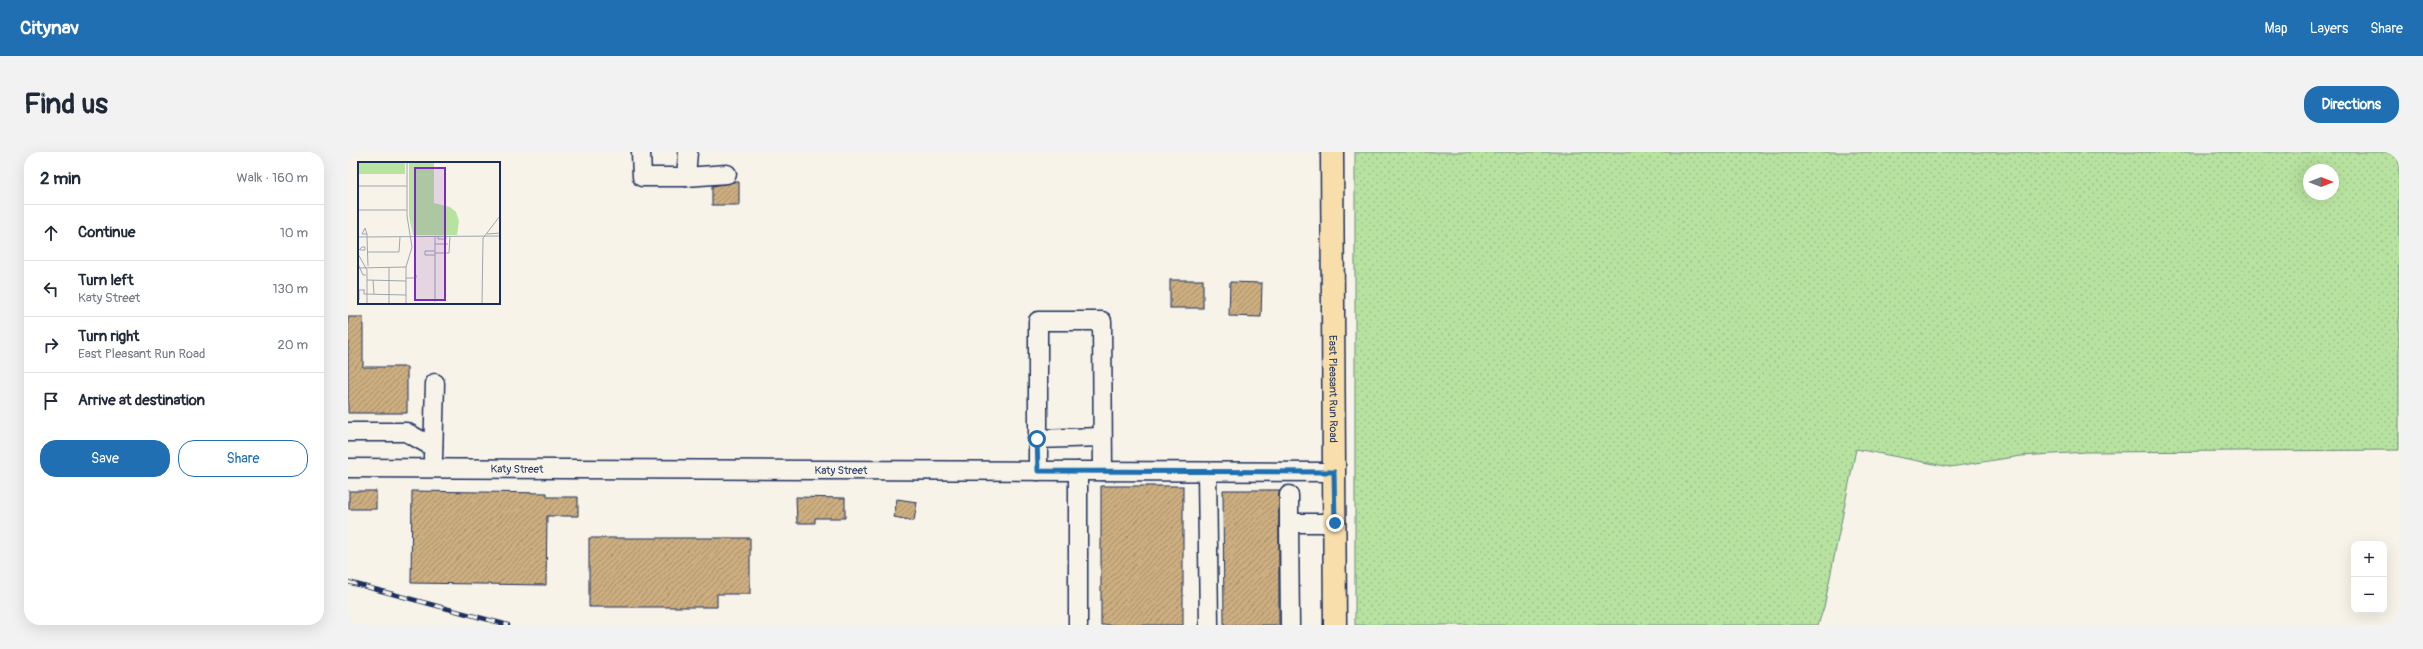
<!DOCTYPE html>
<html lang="en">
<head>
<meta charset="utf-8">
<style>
  :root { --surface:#fff; --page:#f2f2f3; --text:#1f2937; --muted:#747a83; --line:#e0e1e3; --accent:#1f6fb2 }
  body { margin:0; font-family:Pangolin,sans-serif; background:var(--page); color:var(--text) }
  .controls { position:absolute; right:12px; bottom:12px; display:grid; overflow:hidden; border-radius:8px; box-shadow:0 4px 16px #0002 }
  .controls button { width:36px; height:36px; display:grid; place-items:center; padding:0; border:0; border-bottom:1px solid var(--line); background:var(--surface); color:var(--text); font:20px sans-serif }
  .compass { position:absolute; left:1955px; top:12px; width:36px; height:36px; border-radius:50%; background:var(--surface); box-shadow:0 4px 16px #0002; rotate:90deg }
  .stop { position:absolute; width:12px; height:12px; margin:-9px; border:3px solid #1f6fb2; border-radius:50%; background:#fff }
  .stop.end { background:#1f6fb2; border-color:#fff; box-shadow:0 1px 4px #0008 }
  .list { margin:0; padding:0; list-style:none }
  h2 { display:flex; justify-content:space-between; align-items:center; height:52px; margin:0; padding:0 16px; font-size:17px }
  h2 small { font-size:13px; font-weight:400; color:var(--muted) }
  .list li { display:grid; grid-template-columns:26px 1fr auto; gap:12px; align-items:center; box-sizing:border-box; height:56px; padding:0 16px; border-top:1px solid var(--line) }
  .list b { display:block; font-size:15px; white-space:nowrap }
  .list p { margin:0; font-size:13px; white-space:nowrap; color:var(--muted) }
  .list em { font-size:13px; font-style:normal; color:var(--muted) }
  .actions { display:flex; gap:8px; padding:12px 16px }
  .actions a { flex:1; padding:9px 0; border:1px solid var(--accent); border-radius:16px; text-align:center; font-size:14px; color:var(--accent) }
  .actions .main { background:var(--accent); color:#fff }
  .icon { flex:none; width:22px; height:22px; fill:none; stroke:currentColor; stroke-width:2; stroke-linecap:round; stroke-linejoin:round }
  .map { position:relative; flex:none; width:2051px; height:473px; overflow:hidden; border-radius:16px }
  header { display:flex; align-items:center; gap:24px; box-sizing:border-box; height:56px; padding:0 20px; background:var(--accent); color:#fff }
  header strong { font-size:19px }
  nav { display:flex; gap:22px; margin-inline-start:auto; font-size:14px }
  .intro { display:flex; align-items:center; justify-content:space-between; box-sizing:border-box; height:96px; padding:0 24px }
  h1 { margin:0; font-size:28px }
  .button { padding:10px 18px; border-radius:16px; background:var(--accent); color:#fff; font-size:14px; font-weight:700 }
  main { display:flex; gap:24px; padding:0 24px }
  aside { flex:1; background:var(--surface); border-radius:16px; box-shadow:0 4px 16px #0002 }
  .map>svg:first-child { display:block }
  .grass { fill:url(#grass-dots); stroke:#6a887e; fill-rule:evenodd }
  .building { fill:url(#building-hatch); stroke:#1b2f5e }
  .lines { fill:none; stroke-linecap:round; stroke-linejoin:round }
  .minor-casing { stroke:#1b2f5e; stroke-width:21 }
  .major-casing { stroke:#1b2f5e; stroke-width:25 }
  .minor { stroke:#f7f3e8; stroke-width:18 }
  .major { stroke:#f8deab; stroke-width:22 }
  .rail-casing { stroke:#1b2f5e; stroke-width:4.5 }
  .rail { stroke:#f7f3e8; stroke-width:3; stroke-dasharray:9; stroke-linecap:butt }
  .route { stroke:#1f6fb2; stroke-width:5 }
  .labels { text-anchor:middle; stroke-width:3.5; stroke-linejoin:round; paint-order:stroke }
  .street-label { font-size:11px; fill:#1b2f5e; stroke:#f7f3e8 }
  .inset-road { fill:none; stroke:#9fa5b1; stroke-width:1 }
  .view { fill:#7b2cbf; fill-opacity:0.15; stroke:#7b2cbf; stroke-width:2 }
  .inset-edge { fill:none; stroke:#1b2f5e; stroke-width:2 }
</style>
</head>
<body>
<header>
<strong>Citynav</strong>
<nav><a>Map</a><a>Layers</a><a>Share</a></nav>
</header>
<div class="intro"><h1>Find us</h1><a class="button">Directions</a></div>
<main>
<aside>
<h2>2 min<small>Walk · 160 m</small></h2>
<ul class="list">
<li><svg class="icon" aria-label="ahead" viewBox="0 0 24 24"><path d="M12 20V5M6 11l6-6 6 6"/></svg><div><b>Continue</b></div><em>10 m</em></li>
<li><svg class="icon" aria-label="left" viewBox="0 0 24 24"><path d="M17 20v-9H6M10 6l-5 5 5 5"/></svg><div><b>Turn left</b><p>Katy Street</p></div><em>130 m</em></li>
<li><svg class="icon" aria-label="right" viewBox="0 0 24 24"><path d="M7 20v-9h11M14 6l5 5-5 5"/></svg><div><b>Turn right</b><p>East Pleasant Run Road</p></div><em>20 m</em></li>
<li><svg class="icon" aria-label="arrive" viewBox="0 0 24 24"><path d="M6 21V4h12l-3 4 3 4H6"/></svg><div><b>Arrive at destination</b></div></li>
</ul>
<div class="actions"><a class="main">Save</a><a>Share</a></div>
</aside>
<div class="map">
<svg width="2051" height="473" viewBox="0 0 2051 473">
  <defs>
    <pattern id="grass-dots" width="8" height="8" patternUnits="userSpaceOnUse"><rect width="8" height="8" fill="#b8e29f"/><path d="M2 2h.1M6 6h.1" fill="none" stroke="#9ec28b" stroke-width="1.8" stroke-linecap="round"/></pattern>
    <pattern id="building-hatch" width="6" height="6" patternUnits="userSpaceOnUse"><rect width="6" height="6" fill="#ccae80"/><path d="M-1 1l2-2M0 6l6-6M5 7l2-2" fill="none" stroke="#a58e6c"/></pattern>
  </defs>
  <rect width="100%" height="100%" fill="#f7f3e8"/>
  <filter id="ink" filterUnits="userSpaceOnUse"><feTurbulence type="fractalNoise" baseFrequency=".025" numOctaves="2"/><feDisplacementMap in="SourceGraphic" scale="8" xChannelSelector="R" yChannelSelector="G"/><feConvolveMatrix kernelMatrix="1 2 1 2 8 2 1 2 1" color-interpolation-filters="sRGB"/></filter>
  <g filter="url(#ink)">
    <path class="grass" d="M 1007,0 L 2051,0 L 2051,298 L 1738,300 L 1673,304 L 1602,315 L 1508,297 L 1476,455 L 1470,473 L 1007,473 ZM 1961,18 L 1985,18 L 1985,42 L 1961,42 Z"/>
    <g class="building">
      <path d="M 386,30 L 391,30 L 391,53 L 364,53 L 364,34 Z"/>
      <rect x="822" y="128" width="33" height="28"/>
      <path d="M 882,130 L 914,131 L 913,165 L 881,164 Z"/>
      <path d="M 0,165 L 15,165 L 15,215 L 59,215 L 59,261 L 0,261 Z"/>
      <rect x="753" y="334" width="82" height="139"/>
      <path d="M 875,338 L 931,338 L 931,473 L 876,473 Z"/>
      <rect x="1" y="339" width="27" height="18"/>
      <path d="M 64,339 L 199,341 L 199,345 L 230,345 L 230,364 L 199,364 L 198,433 L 63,431 Z"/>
      <path d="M 448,345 L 497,346 L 497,366 L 467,366 L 467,371 L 449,371 Z"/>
      <path d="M 549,347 L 569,350 L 566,369 L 546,365 Z"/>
      <path d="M 241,386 L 402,386 L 402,442 L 369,442 L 369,455 L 241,455 Z"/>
    </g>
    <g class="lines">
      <g class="minor-casing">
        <g id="minor">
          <path d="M 293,0 L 294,25 L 338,25"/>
          <path d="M 340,0 L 338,25 L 379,22"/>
          <path d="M 0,280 L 58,280 L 85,295"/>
          <path d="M 689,287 L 754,285"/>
          <path d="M 85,306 L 87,231"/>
          <path id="s1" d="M 0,316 L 986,320"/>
          <path d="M 690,319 L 690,169 L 754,169 L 755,319"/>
          <path d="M 859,320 L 861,473"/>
          <path d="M 941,343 L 941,371"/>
          <path d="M 730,473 L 730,319"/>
          <path d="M 942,473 L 941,371 L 987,371"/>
        </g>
      </g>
      <g class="major-casing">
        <g id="major">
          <path id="s2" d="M 984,0 L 987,473"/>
        </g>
      </g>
      <use href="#minor" class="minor"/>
      <use href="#major" class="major"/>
      <g class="rail-casing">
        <path id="rail" d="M 0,430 L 160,473"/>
      </g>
      <use href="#rail" class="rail"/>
    </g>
  </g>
  <g class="lines" filter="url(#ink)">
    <path class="route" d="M 689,287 L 690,319 L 986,320 L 987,371"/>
  </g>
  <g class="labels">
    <g class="street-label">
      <text dy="4" stroke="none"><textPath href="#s2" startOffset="237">East Pleasant Run Road</textPath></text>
      <text dy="4" stroke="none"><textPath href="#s1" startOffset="169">Katy Street</textPath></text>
      <text dy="4" stroke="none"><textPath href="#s1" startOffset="493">Katy Street</textPath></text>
    </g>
  </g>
  <g transform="translate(10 10)">
    <rect width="142" height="142" fill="#f7f3e8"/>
    <path d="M 51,0 L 76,0 L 76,41 L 92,45 L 98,50 L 101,59 L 99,73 L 55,73 L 51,54 Z" fill="#b8e29f"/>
    <path d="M 0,0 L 47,0 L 47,12 L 0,12 Z" fill="#b8e29f"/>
    <path class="inset-road" d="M 0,24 L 49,24M 0,48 L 49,48M 129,72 L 142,71M 80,74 L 80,77 L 88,77 L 88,74M 0,75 L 142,74M 9,75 L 10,104M 9,75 L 9,72 L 4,72 L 7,66 L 9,72M 77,82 L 90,82M 0,89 L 4,85 L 7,85 L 7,88 L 2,88M 9,90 L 41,90 L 42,75M 77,91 L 91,91 L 92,74M 0,92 L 9,108 L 9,142M 77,93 L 67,93 L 67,89 L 77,89M 0,102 L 5,113 L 8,113M 31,105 L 31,142M 0,106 L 48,105M 48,116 L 58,116 L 58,113M 9,118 L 48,119M 15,118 L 16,132M 6,128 L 6,132 L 48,133M 1,138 L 1,128 L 7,128M 77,140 L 77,74M 48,142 L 48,105 L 54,85 L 49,54 L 49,0M 124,142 L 125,76 L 142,54"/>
    <path class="view" d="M 57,6 L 87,6 L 87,138 L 57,138 Z"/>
    <rect width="142" height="142" class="inset-edge"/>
  </g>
</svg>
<div class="controls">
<button>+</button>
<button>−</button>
</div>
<svg class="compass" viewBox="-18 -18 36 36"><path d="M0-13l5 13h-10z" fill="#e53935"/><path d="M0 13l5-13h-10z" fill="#747a83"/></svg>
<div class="stop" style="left:689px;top:287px"></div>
<div class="stop end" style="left:987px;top:371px"></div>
</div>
</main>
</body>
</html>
